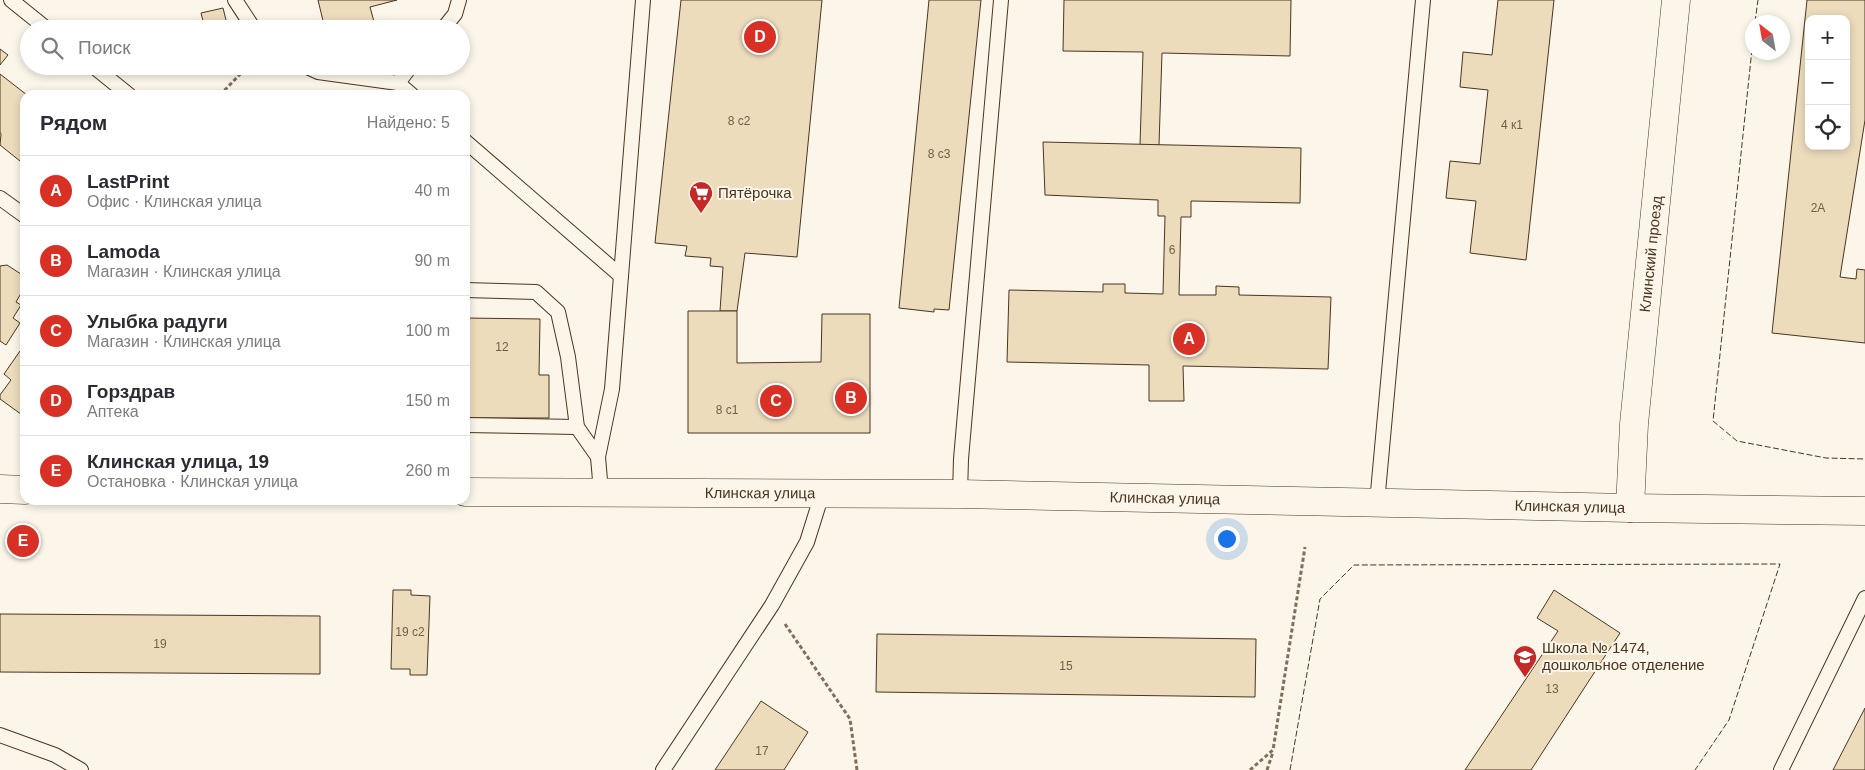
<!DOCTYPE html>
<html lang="ru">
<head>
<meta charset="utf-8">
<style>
  :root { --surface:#fff; --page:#f7f7f7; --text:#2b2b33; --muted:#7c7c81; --line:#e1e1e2; --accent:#d93025 }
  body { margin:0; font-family:Arial,sans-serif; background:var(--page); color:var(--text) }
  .controls { position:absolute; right:15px; top:15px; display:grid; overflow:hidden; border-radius:10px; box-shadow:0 2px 8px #0003 }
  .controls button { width:45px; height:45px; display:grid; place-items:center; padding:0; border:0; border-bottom:1px solid var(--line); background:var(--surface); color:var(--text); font:25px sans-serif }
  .compass { position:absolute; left:1745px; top:15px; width:45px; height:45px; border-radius:50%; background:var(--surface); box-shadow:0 2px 8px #0003; rotate:329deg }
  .you { position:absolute; left:1226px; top:538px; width:18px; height:18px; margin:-12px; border:4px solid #fff; border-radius:50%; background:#1a73e8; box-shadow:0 0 0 8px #1a73e833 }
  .badge { display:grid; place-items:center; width:32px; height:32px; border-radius:50%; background:var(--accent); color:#fff; font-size:16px; font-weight:700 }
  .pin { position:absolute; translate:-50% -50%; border:2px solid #fff; box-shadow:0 1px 5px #0006 }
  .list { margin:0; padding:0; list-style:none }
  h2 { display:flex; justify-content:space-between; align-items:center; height:65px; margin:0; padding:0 20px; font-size:21px }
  h2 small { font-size:16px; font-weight:400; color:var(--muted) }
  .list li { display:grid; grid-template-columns:32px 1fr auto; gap:15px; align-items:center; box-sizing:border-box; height:70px; padding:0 20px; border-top:1px solid var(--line) }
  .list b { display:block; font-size:19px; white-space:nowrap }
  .list p { margin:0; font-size:16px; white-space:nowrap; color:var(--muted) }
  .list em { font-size:16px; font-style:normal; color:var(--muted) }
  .icon { flex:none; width:28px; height:28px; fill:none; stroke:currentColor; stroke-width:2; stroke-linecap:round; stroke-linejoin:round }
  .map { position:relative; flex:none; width:1865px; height:770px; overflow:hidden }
  .search { position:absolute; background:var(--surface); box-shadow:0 2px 8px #0003; left:20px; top:20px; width:450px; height:55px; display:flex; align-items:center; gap:12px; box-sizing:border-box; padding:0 18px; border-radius:28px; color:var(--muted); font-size:19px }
  .panel { position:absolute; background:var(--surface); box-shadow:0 2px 8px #0003; left:20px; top:90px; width:450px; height:415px; border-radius:15px }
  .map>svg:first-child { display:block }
  .building { fill:#ecdcbc; stroke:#4a3520; fill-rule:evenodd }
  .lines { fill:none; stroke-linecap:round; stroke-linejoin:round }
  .service-casing { stroke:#4a3520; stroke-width:16 }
  .minor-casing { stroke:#4a3520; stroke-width:29 }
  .tertiary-casing { stroke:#4a3520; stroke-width:29 }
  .path { stroke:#7f6f5c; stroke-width:3; stroke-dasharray:4 2.5; stroke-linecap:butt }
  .service { stroke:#fbf6e9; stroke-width:14 }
  .minor { stroke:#fbf6e9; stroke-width:28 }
  .tertiary { stroke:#fbf6e9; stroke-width:28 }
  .fence { stroke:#4a3520; stroke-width:1; stroke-dasharray:6 2.5; stroke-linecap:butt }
  .labels { text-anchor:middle; stroke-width:4; stroke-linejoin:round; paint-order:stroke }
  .number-label { font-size:12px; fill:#725f47 }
  .poi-label { font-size:15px; fill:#4a3520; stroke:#fbf6e9; text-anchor:start }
  .street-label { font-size:15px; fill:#4a3520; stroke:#fbf6e9 }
</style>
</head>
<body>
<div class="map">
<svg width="1865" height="770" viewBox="0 0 1865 770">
  <rect width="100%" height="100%" fill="#fbf6e9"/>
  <g class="building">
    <path d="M 318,0 L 397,0 L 370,7 L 376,29 L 325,29 Z"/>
    <path d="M 681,0 L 822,0 L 797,257 L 745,253 L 737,311 L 720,311 L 723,267 L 710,266 L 711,258 L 685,256 L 687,246 L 655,243 Z"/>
    <path d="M 929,0 L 981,0 L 949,310 L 934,309 L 934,312 L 899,308 Z"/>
    <path d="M 1064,0 L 1291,0 L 1290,56 L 1162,53 L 1159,145 L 1140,145 L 1143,52 L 1063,51 Z"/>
    <path d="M 1498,0 L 1554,0 L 1526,260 L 1470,253 L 1476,201 L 1446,198 L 1450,161 L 1480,164 L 1488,90 L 1460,87 L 1463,52 L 1492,55 Z"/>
    <path d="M 1807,0 L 1865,0 L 1865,120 L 1840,277 L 1856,279 L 1857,269 L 1865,270 L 1865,343 L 1772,333 ZM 1809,19 L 1846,19 L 1846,146 L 1809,146 Z"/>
    <path d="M 223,8 L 228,28 L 205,29 L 201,13 Z"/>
    <path d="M 0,49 L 8,55 L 0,65 Z"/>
    <path d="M 0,74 L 27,95 L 25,95 L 25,165 L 0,145 L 1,134 L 0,132 Z"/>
    <path d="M 1043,142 L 1301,148 L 1300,203 L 1191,201 L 1191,217 L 1181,217 L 1179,295 L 1216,295 L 1216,286 L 1239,287 L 1239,295 L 1331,297 L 1328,369 L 1183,366 L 1184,401 L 1149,401 L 1149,365 L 1007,362 L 1009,290 L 1103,292 L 1103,284 L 1125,284 L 1125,293 L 1163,294 L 1165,216 L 1158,216 L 1158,200 L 1045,195 Z"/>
    <path d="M 7,265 L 21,274 L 23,290 L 16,302 L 21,305 L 13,318 L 20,323 L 6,345 L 0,341 L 0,266 Z"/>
    <path d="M 688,311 L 737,311 L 737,363 L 821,362 L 822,314 L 870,314 L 870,433 L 688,433 Z"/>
    <path d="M 465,318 L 540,319 L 539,375 L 549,375 L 549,418 L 465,418 Z"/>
    <path d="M 20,351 L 25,355 L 25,417 L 0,399 L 0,395 L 11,380 L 4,374 Z"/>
    <path d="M 393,590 L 411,590 L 411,595 L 430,596 L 427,675 L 410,675 L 410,669 L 391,669 Z"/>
    <path d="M 1554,590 L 1620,633 L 1531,770 L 1465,770 L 1558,631 L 1537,618 Z"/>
    <path d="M 0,614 L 320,616 L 320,674 L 0,672 Z"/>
    <path d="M 877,634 L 1256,639 L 1255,697 L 876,692 Z"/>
    <path d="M 761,701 L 808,732 L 784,770 L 715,770 Z"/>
    <path d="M 1865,708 L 1865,770 L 1833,770 Z"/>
  </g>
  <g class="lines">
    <g class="service-casing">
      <g id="service">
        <path d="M 11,0 L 47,29"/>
        <path d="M 235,0 L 254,29"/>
        <path d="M 443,29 L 455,14 L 459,0"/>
        <path d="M 93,66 L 129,95"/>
        <path d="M 305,66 L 318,72 L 398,83 L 412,95"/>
        <path d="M 398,83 L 411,66"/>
        <path d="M 465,141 L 621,276"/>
        <path d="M 0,198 L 25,216"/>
        <path d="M 465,290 L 536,292 L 558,312 L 568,357 L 577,427 L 598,457"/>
        <path d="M 465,425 L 577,427"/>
        <path d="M 601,492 L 598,457 L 612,389 L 643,0"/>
        <path d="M 960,494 L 961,459 L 1001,0"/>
        <path d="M 1377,503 L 1423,0"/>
        <path d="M 0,735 L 55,755 L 81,770"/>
        <path d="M 663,770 L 772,605 L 807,542 L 822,494"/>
        <path d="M 1781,770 L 1865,598"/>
      </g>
    </g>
    <g class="minor-casing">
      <g id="minor">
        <path d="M 0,489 L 25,490"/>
        <path id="s1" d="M 465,492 L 960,494 L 1630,508"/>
      </g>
    </g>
    <g class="tertiary-casing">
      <path id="tertiary" d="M 1676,0 L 1634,424 L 1630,508 L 1865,511"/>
    </g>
    <g class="path">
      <path d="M 220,95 L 248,66"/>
      <path d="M 785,624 L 850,719 L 857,770"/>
      <path d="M 1250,770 L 1273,750 L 1305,547"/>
      <path d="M 1267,770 L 1273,752"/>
    </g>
    <use href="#service" class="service"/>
    <use href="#minor" class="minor"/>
    <use href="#tertiary" class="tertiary"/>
    <g class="fence">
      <path d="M 1755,22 L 1758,0"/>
      <path d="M 1752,49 L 1713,421 L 1737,441 L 1826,458 L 1865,459"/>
      <path d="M 1290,770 L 1320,599 L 1354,565 L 1780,564 L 1729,720 L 1695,770"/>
    </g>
  </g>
  <defs>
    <g id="supermarket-pin" transform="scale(1.25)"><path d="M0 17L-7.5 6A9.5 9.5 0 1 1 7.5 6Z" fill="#c62828" stroke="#fbf6e9"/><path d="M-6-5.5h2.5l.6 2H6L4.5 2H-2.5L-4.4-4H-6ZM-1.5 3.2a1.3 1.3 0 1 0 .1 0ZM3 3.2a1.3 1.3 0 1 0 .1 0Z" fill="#fff"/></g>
    <g id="school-pin" transform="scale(1.25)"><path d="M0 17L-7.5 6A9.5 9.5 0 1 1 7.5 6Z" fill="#c62828" stroke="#fbf6e9"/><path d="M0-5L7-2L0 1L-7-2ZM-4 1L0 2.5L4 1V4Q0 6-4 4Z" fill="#fff"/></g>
  </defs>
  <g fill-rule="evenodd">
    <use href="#supermarket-pin" x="701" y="193"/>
    <use href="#school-pin" x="1525" y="657"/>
  </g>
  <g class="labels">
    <g class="number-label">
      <text x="739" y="125">8 с2</text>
      <text x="1512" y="129">4 к1</text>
      <text x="939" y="158">8 с3</text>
      <text x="1818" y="212">2А</text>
      <text x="1172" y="254">6</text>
      <text x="502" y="351">12</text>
      <text x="727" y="414">8 с1</text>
      <text x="410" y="636">19 с2</text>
      <text x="160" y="648">19</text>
      <text x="1066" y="670">15</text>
      <text x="1552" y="693">13</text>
      <text x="762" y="755">17</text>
    </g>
    <g class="poi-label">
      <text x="718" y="198">Пятёрочка</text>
      <text x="1542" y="653">Школа № 1474,<tspan x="1542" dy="17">дошкольное отделение</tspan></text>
    </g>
    <g class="street-label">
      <text transform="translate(1651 254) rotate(-84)" y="5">Клинский проезд</text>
      <text dy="5" stroke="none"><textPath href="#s1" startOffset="295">Клинская улица</textPath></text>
      <text dy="5" stroke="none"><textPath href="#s1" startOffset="700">Клинская улица</textPath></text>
      <text dy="5" stroke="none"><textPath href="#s1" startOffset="1105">Клинская улица</textPath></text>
    </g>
  </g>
</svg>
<div class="controls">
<button>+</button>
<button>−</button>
<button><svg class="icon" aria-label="locate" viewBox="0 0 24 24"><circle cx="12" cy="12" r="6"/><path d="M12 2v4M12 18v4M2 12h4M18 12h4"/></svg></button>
</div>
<svg class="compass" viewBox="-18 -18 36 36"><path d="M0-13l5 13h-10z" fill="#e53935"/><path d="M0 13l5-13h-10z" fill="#7c7c81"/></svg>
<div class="you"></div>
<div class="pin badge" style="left:1189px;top:339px">A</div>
<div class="pin badge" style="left:851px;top:398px">B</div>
<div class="pin badge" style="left:776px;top:401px">C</div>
<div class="pin badge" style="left:760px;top:37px">D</div>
<div class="pin badge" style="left:23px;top:541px">E</div>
<div class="search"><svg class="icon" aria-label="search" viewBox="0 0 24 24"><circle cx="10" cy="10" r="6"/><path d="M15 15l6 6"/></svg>Поиск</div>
<section class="panel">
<h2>Рядом<small>Найдено: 5</small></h2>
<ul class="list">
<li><span class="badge">A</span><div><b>LastPrint</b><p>Офис · Клинская улица</p></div><em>40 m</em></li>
<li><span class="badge">B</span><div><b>Lamoda</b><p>Магазин · Клинская улица</p></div><em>90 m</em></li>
<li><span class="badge">C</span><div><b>Улыбка радуги</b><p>Магазин · Клинская улица</p></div><em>100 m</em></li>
<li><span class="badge">D</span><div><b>Горздрав</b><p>Аптека</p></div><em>150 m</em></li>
<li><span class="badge">E</span><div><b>Клинская улица, 19</b><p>Остановка · Клинская улица</p></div><em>260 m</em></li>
</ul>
</section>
</div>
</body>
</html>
